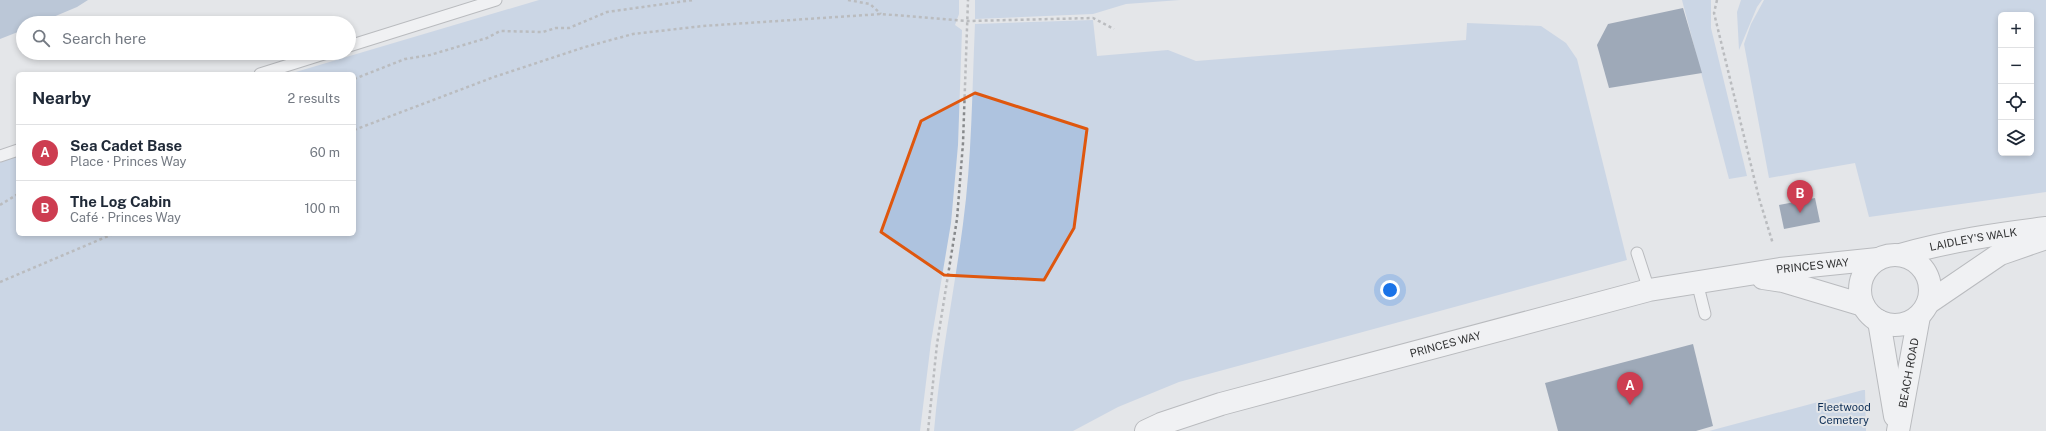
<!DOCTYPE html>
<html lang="en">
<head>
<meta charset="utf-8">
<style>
  :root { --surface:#fff; --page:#f2f2f3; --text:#1f2937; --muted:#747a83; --line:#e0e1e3; --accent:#cd3d51 }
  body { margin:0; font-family:"Public Sans",sans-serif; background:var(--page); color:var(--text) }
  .controls { position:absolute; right:12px; top:12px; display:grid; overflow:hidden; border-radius:6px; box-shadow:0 2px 6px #0003 }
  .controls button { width:36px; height:36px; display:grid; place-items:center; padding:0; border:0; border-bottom:1px solid var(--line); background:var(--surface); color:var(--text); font:20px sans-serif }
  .you { position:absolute; left:1390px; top:290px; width:14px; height:14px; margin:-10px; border:3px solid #fff; border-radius:50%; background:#1a73e8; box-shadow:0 0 0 6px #1a73e833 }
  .badge { display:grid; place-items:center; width:26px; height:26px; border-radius:50%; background:var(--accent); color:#fff; font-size:13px; font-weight:700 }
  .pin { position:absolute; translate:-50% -33px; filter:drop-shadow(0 1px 2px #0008) }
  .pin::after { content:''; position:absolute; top:21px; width:14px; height:12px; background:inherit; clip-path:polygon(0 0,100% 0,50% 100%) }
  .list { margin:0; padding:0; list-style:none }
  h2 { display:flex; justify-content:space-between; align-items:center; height:52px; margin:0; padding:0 16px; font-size:17px }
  h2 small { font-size:13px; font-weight:400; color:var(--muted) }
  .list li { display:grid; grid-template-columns:26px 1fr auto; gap:12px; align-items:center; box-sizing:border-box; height:56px; padding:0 16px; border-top:1px solid var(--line) }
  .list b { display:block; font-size:15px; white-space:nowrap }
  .list p { margin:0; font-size:13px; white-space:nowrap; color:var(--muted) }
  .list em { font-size:13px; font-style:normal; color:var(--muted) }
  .icon { flex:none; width:22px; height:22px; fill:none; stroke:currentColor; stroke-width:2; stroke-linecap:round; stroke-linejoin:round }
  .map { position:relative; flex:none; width:2046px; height:431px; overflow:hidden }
  .search { position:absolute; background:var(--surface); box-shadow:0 2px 6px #0003; left:16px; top:16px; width:340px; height:44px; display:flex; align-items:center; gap:10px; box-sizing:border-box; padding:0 14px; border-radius:22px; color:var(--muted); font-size:15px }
  .panel { position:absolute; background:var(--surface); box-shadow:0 2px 6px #0003; left:16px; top:72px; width:340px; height:164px; border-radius:6px }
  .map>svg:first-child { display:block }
  .green { fill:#aec3df; fill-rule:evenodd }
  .water { fill:#8ba2c1 }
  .building { fill:#4b607c }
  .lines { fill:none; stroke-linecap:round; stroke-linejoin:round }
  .service-casing { stroke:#86888b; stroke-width:13 }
  .tertiary-casing { stroke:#86888b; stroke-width:24 }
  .path { stroke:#888a8c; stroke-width:2.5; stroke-dasharray:3 3; stroke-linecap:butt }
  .service { stroke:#fff; stroke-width:11 }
  .tertiary { stroke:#fff; stroke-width:22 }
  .marked { fill:none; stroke:#df570e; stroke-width:3; stroke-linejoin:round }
  .labels { text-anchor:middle; stroke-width:4; stroke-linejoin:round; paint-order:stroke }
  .street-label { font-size:11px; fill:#323334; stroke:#e4e6e9 }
  .park-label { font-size:11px; fill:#0d2e56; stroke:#e4e6e9 }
</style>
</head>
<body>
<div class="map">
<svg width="2046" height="431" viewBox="0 0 2046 431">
  <rect width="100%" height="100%" fill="#e4e6e9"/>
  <g class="green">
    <path d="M 539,0 L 959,0 L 959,14 L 955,25 L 962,30 L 958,145 L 951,223 L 931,342 L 920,431 L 0,431 L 0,160 L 18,154 L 18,234 L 354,234 L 354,74 L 289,74 Z"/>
    <path d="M 975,0 L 1180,0 L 1126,4 L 1093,14 L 975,19 Z"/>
    <path d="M 1682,0 L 1711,0 L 1711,28 L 1747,176 L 1729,179 Z"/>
    <path d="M 1741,0 L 1762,0 L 1757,7 L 1739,50 L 1737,12 Z"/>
    <path d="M 1764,0 L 2046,0 L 2046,192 L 1869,217 L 1855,163 L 1769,178 L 1744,44 L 1751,24 ZM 2001,15 L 2031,15 L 2031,153 L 2001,153 Z"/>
    <path d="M 1093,20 L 1097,56 L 1168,50 L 1196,61 L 1466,40 L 1467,23 L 1541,26 L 1566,43 L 1577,59 L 1627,260 L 1179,382 L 1118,407 L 1073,431 L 934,431 C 940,361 954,293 963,224 C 972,158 972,91 975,24 Z"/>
    <path d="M 1863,390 L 1865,390 L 1866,431 L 1709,431 Z"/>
  </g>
  <path class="water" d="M 0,0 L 88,0 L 77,7 L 39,23 L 23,23 L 23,30 L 0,39 Z"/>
  <g class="building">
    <path d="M 1683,8 L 1702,73 L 1609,88 L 1597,45 L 1608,24 Z"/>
    <path d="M 1815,198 L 1820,222 L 1784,229 L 1779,205 Z"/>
    <path d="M 1693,344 L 1713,426 L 1696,431 L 1558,431 L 1545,383 Z"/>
  </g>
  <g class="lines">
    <g class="service-casing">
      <g id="service">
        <path d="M 349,46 L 496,0"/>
        <path d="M 260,74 L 327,53"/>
        <path d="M 0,156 L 18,150"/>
        <path d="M 1637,253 L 1649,290"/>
        <path d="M 1697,282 L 1705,314"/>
      </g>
    </g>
    <g class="tertiary-casing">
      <g id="tertiary">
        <path id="s1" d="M 1900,255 C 1948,241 1997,234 2046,228"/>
        <circle cx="1895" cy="290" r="35"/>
        <path d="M 1763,278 L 1783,281 L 1863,305"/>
        <path d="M 1928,303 L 2000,254 L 2046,238"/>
        <path d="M 1879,321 L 1895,416"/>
        <path id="s2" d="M 1146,431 L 1161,424 L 1221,404 L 1649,290 L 1780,269 L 1878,259"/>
        <path id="s3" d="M 1898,431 L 1919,316"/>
      </g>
    </g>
    <g class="path">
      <path d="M 848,0 L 870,4 L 881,14"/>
      <path d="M 1717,0 L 1714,13 L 1759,198 L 1773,244"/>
      <path d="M 354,79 L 405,59 L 430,55 L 487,38 L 500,31 L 543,32 L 556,28 L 569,28 L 607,12 L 693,0"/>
      <path d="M 354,130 L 494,77 L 585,47 L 633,34 L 703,26 L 881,14 L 968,21 L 1093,18 L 1114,29"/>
      <path d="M 0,205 L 18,194"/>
      <path d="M 0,282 L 113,234"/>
      <path d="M 928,431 L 937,344 L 957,219 L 963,143 L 968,0"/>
    </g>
    <use href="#service" class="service"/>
    <use href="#tertiary" class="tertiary"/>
  </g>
  <path d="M0 0H2046V431H0ZM 975,93 L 1087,129 L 1074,228 L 1044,280 L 944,275 L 881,232 L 921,121 Z" fill="#e4e6e9" fill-opacity=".55" fill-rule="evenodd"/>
  <path class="marked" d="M 975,93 L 1087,129 L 1074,228 L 1044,280 L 944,275 L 881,232 L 921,121 Z"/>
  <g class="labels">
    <g class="street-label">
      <text dy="4" stroke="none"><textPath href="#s1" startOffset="75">LAIDLEY'S WALK</textPath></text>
      <text dy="4" stroke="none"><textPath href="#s2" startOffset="688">PRINCES WAY</textPath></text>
      <text dy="4" stroke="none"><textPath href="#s2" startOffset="312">PRINCES WAY</textPath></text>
      <text dy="4" stroke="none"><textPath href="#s3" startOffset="59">BEACH ROAD</textPath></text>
    </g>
    <g class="park-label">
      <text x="1844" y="411">Fleetwood<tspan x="1844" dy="13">Cemetery</tspan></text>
    </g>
  </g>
</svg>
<div class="controls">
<button>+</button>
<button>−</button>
<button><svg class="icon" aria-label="locate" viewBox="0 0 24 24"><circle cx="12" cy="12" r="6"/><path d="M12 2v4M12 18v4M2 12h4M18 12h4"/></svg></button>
<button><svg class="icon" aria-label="layers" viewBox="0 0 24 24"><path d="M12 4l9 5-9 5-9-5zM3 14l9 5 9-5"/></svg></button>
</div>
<div class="you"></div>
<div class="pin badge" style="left:1630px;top:405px">A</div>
<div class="pin badge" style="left:1800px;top:213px">B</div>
<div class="search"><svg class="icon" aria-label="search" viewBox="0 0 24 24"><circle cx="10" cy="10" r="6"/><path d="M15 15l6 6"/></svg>Search here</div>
<section class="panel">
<h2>Nearby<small>2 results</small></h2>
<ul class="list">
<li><span class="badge">A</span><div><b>Sea Cadet Base</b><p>Place · Princes Way</p></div><em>60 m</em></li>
<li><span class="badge">B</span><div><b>The Log Cabin</b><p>Café · Princes Way</p></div><em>100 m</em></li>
</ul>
</section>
</div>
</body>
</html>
